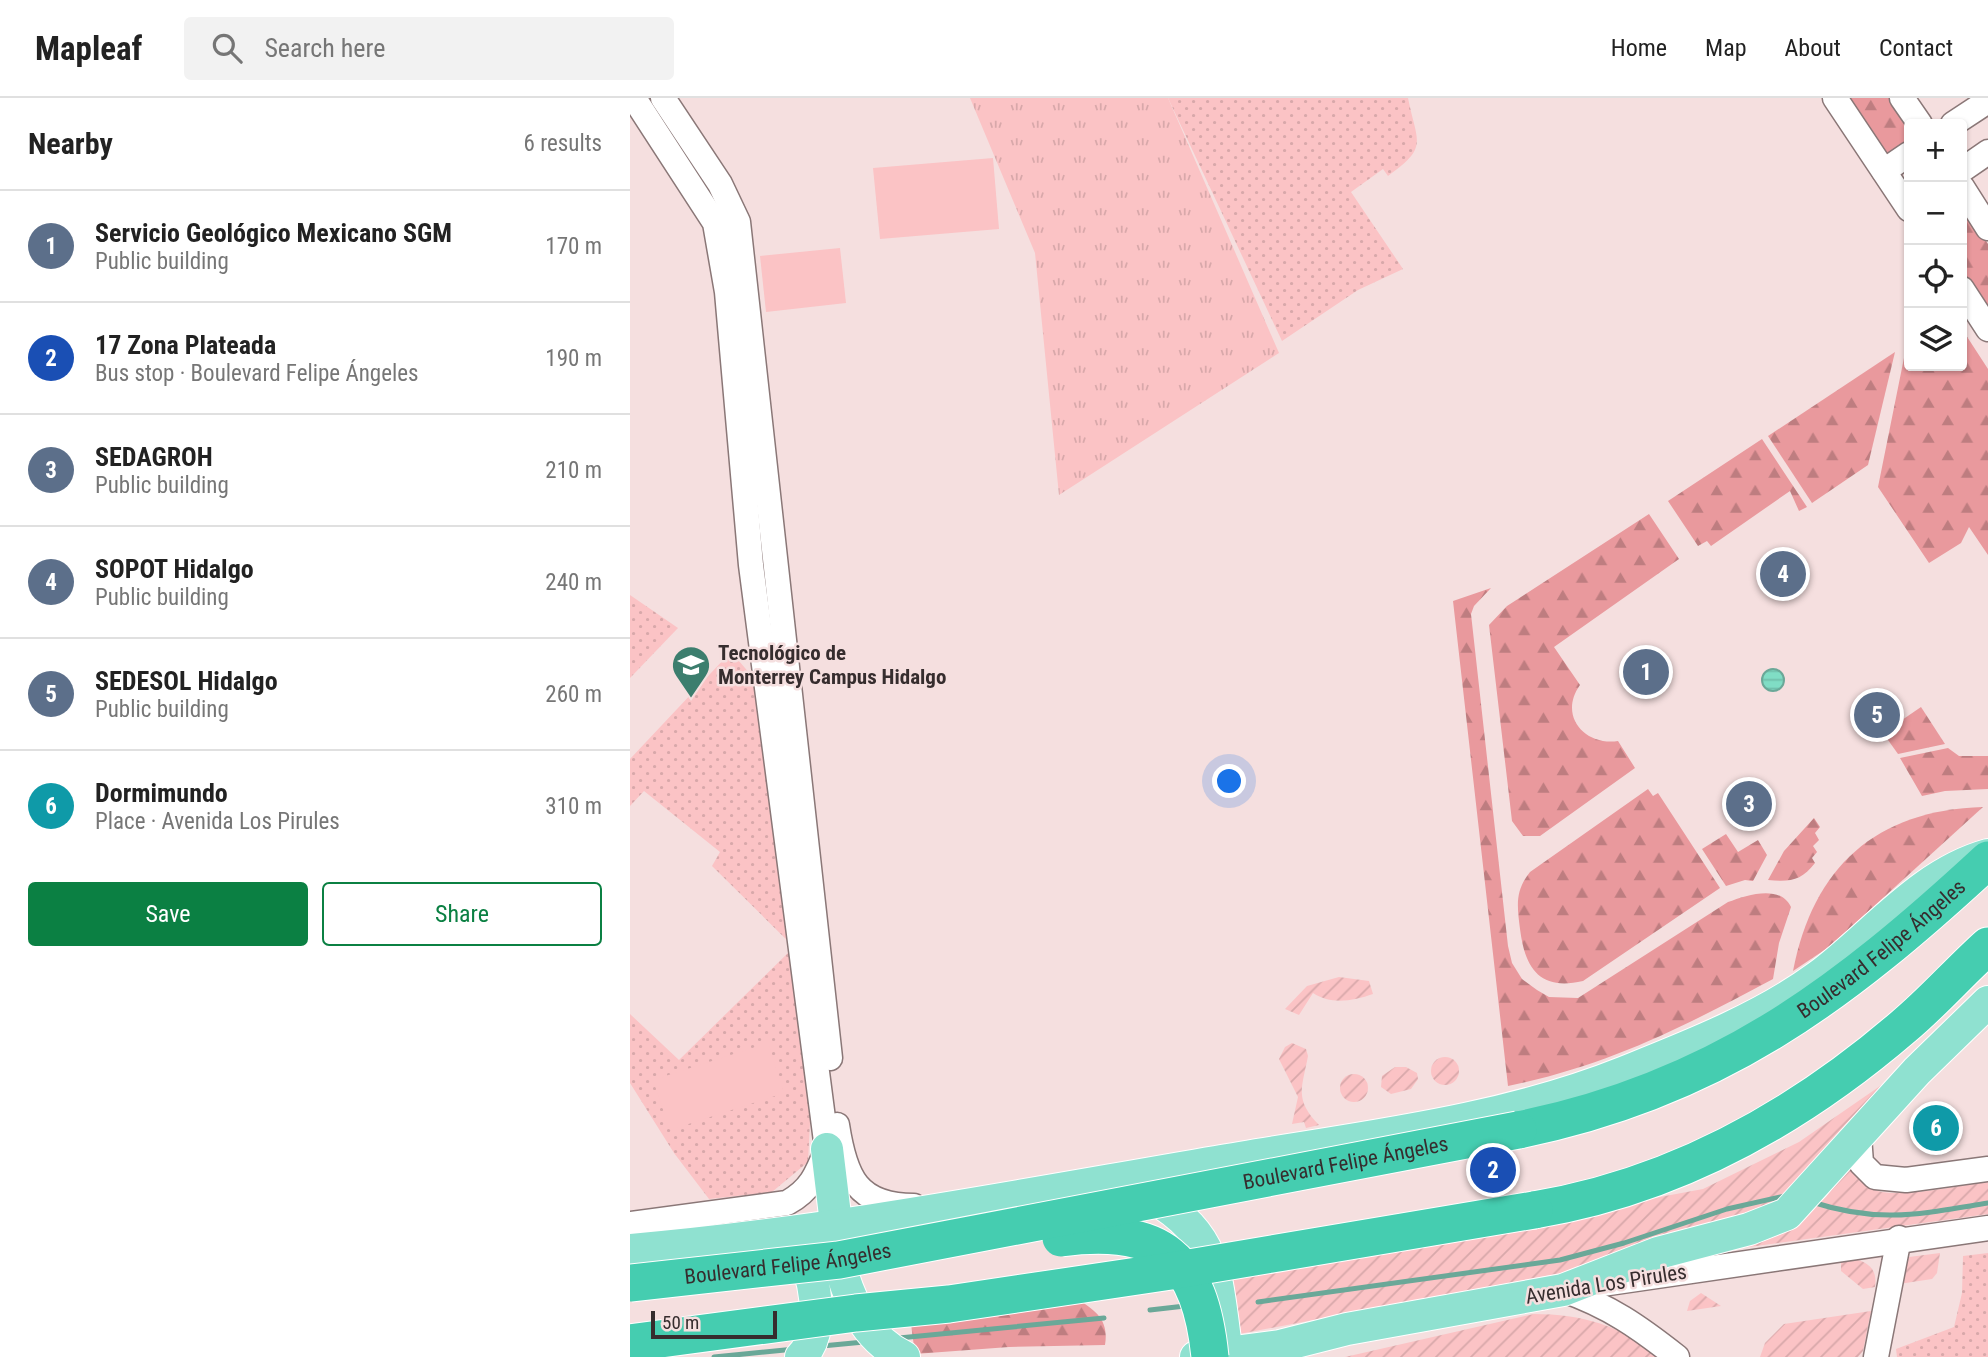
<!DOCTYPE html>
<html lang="en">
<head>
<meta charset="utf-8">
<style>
  :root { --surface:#fff; --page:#f2f2f2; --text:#222; --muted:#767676; --line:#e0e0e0; --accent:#0b8043 }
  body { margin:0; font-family:"Roboto Condensed",sans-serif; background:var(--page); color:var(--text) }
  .controls { position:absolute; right:21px; top:21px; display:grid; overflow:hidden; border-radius:7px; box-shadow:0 2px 5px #0004 }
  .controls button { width:63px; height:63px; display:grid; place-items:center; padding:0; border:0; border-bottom:2px solid var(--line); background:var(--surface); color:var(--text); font:35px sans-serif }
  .scale { position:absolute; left:21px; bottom:18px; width:126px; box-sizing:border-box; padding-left:7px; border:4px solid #362d2e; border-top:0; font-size:19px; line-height:24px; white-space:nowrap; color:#362d2e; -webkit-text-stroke:5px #f5dfdf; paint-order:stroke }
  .you { position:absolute; left:600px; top:684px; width:24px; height:24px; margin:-18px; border:5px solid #fff; border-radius:50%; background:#1a73e8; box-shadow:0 0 0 10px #1a73e833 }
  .badge { display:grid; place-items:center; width:46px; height:46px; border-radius:50%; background:var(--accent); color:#fff; font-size:23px; font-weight:700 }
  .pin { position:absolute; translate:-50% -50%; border:4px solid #fff; box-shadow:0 2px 7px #0006 }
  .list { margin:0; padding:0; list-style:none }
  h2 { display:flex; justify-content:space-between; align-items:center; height:91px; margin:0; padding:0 28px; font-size:30px }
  h2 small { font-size:23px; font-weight:400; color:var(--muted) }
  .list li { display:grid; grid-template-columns:46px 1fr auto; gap:21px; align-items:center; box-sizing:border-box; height:112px; padding:0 28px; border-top:2px solid var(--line) }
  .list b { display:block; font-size:26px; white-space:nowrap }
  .list p { margin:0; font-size:23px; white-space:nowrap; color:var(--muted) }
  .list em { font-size:23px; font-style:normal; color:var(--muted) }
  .actions { display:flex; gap:14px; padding:21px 28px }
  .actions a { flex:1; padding:16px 0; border:2px solid var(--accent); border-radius:7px; text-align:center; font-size:24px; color:var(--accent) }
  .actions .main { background:var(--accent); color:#fff }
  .icon { flex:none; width:38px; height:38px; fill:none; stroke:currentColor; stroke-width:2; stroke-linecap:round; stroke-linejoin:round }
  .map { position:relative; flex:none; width:1358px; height:1259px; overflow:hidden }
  header { display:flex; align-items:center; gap:42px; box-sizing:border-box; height:98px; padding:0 35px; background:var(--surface); border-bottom:2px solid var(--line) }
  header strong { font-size:33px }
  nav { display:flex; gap:38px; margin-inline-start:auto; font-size:24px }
  .search { width:490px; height:63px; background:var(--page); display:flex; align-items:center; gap:18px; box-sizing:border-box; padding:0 24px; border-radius:7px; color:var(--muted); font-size:26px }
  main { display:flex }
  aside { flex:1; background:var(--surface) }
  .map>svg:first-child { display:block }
  .grass { fill:url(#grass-tufts) }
  .forest { fill:url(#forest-firs) }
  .park { fill:url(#park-dots) }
  .garden { fill:url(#garden-furrows) }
  .pitch { fill:#fbc3c5 }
  .water { fill:url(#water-rules); stroke:#6aa898; stroke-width:2 }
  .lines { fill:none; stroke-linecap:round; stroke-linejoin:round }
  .stream { stroke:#6aa898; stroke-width:5 }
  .minor-casing { stroke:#8a7777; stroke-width:27 }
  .major-casing { stroke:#fff; stroke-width:34 }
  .highway-casing { stroke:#fff; stroke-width:39 }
  .minor { stroke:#fff; stroke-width:24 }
  .major { stroke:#8fe1d0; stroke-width:32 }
  .highway { stroke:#45cdb0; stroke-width:37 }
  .highway-bridge-casing { stroke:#fff; stroke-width:39; stroke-linecap:butt }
  .highway-bridge { stroke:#45cdb0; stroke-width:37 }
  .labels { text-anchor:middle; stroke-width:5; stroke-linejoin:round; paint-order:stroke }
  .poi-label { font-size:21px; font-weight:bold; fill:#362d2e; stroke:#f5dfdf; text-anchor:start }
  .street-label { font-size:21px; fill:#362d2e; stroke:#f5dfdf }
</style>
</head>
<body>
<header>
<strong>Mapleaf</strong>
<div class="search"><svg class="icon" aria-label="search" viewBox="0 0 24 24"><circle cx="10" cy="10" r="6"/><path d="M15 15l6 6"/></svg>Search here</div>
<nav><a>Home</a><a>Map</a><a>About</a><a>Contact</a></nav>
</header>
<main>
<aside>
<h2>Nearby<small>6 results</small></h2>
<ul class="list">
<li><span class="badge" style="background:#5c6f8a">1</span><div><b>Servicio Geológico Mexicano SGM</b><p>Public building</p></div><em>170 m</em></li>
<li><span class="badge" style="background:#1a4fb4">2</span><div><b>17 Zona Plateada</b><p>Bus stop · Boulevard Felipe Ángeles</p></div><em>190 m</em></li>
<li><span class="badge" style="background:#5c6f8a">3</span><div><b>SEDAGROH</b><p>Public building</p></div><em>210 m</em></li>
<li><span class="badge" style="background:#5c6f8a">4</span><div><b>SOPOT Hidalgo</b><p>Public building</p></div><em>240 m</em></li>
<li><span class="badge" style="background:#5c6f8a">5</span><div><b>SEDESOL Hidalgo</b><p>Public building</p></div><em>260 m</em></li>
<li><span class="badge" style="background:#0f9aa8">6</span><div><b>Dormimundo</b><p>Place · Avenida Los Pirules</p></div><em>310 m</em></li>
</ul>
<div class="actions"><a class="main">Save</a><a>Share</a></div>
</aside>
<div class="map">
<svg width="1358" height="1259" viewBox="0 0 1358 1259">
  <defs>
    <pattern id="grass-tufts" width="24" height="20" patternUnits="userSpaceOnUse" patternTransform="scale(1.75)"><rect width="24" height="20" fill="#fbc3c5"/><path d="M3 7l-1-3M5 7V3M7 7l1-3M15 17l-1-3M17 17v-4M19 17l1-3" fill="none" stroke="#d8a8aa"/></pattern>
    <pattern id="forest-firs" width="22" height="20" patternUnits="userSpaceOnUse" patternTransform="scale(1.75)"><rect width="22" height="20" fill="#e9999d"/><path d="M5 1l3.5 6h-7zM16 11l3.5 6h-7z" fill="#be7d80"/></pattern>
    <pattern id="park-dots" width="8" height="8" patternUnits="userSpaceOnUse" patternTransform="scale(1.75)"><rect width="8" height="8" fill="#fbc3c5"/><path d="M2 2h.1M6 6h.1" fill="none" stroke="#d8a8aa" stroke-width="1.8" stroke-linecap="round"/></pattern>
    <pattern id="garden-furrows" width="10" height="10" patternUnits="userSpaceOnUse" patternTransform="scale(1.75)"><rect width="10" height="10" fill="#fbc3c5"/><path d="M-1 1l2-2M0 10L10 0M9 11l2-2" fill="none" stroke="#d8a8aa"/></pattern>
    <pattern id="water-rules" width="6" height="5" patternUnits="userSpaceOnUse" patternTransform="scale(1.75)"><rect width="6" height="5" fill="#80ddc5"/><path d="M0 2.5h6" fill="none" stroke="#6fbeaa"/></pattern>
  </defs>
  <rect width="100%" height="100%" fill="#f5dfdf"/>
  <path class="grass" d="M 340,0 L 538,0 L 649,255 L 429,397 L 405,155 Z"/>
  <g class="forest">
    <path d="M 1215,0 L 1265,0 L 1279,26 L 1279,48 L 1263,57 L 1255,55 Z"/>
    <path d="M 1332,106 L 1358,146 L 1358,216 L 1332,177 Z"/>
    <path d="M 1332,231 L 1358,271 L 1358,457 L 1339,429 L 1331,445 L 1299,465 L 1248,389 L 1277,245 L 1279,268 L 1332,268 Z"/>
    <path d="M 1265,254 L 1238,367 L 1182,405 L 1138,338 Z"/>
    <path d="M 1132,341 L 1177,409 L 1169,413 L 1160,393 L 1081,448 L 1077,443 L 1068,448 L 1038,403 Z"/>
    <path d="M 1019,416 L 1049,461 L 924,549 L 950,587 C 928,618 955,648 988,643 L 1005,670 L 910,738 L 893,738 L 882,723 L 859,527 L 877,508 Z"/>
    <path d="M 861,490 L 844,508 L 841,516 L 878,848 L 882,865 L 892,881 L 907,892 L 919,899 L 948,900 L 1098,804 C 1117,797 1150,786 1161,809 L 1149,845 L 1143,881 C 1053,929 980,967 878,988 L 823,503 Z"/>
    <path d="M 1291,609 L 1315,646 L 1268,656 L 1253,635 Z"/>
    <path d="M 1318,650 L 1329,658 L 1358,658 L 1358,691 L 1315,693 L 1292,698 L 1270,660 Z"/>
    <path d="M 1018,691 L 1023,698 L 1028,695 L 1090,790 L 953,883 C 910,893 895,871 890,831 C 887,807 885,793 900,774 Z"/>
    <path d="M 1353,709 L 1199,849 L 1163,873 C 1183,769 1246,712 1353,709 Z"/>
    <path d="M 1184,720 L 1190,729 L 1185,735 L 1189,742 L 1183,748 L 1187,754 L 1182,760 L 1185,765 C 1171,783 1160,784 1138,782 L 1154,753 Z"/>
    <path d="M 1096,736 L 1108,754 L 1128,742 L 1137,757 L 1123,783 L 1115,782 L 1096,788 L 1072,751 Z"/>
    <path d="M 447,1201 C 467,1213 479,1223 475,1247 L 379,1249 L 285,1256 L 281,1226 Z"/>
  </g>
  <g class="park">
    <path d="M 538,0 L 778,0 C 787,45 799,49 758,78 L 753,71 L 721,94 L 773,171 L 728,192 L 652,243 Z"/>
    <path d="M 0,497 L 48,530 L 0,580 Z"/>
    <path d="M 96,559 L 109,563 L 127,584 L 164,848 L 181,1005 L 178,1064 L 142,1094 L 79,1101 L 44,1055 L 0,985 L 0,916 L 49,962 L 164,849 L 82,768 L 90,754 L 14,693 L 0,708 L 0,661 Z"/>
    <path d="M 1358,1155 L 1358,1259 L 1267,1259 L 1266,1251 L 1324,1229 L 1332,1195 L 1333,1158 Z"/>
  </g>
  <g class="garden">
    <path d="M 709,879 L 739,883 L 743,896 C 723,903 701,907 683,895 L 669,917 L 655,911 L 677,888 Z"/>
    <path d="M 662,945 L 676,951 L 678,958 C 672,990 664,1001 689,1027 L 676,1030 L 674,1024 L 662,1026 L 668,999 L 649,961 L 655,949 Z"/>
    <circle cx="815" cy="973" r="14"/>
    <path d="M 765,969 L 776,969 L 787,975 L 788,981 L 781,991 L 761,996 L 751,989 L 752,978 Z"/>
    <circle cx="724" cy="990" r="14"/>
    <path d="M 1266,977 L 1152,1107 L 942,1173 L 609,1236 L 603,1178 L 1073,1091 L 1169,1044 Z"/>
    <path d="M 1220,1067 C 1227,1077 1236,1089 1248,1093 C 1271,1100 1332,1087 1358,1084 L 1358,1116 L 1090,1153 L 1171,1122 L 1196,1099 Z"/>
    <path d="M 1310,1155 L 1307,1175 L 1302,1181 L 1269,1186 L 1279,1159 Z"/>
    <path d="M 1216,1160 C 1235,1162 1248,1168 1245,1189 L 1233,1191 L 1211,1173 L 1211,1165 Z"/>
    <path d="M 1071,1195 L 1091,1208 L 1057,1213 L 1060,1203 Z"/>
    <path d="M 1241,1213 L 1233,1253 L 1228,1259 L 1130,1259 L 1135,1245 L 1154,1226 Z"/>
    <path d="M 904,1216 C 951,1216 992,1227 1027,1259 L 715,1259 Z"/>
  </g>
  <g class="pitch">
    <path d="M 363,60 L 369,131 L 250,141 L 243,70 Z"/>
    <path d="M 210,150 L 216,205 L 136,214 L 130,158 Z"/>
    <path d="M 138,945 L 154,995 L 40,1032 L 23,982 Z"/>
  </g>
  <circle class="water" cx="1143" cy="582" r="11"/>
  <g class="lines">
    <g class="stream">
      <path d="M 1182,1104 C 1250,1126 1290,1116 1358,1105"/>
      <path d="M 628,1204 L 930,1162 L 994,1145 L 1097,1111 L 1159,1097"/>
      <path d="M 520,1212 L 555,1208"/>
      <path d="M 269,1240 L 474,1220"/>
      <path d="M 192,1248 L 234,1244"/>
      <path d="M 84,1259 L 165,1251"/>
    </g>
    <g class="minor-casing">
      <g id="minor">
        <path d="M 33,0 L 90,86 L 108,124 L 200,960"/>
        <path d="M 1205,0 L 1279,111"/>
        <path d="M 1272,0 L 1290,26"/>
        <path d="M 1323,26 L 1358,3"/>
        <path d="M 1332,72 L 1358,54"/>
        <path d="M 1254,73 L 1279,56"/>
        <path d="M 1332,89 L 1358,130"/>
        <path d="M 1332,191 L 1358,231"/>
        <path d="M 207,1027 C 215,1079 227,1108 284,1108"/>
        <path d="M 1229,1038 L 1231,1065 L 1245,1079 L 1276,1082 L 1358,1071"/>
        <path d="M 0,1126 L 157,1105 C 181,1092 187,1076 197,1051 L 121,467 L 97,194 L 85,125 L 4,0"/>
        <path d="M 972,1186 L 1358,1130"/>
        <path d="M 933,1192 C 979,1208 1009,1229 1047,1259"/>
        <path d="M 1246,1259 L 1269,1140"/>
      </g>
    </g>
    <g class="major-casing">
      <g id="major">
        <path d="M 197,1051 L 212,1175 C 223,1210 239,1242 274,1259"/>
        <path d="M 511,1093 C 591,1135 585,1175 597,1256"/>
        <path d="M 167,1145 C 185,1173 197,1233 171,1259"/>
        <path d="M 0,1152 C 197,1135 392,1097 586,1064 C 723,1040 865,1026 995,974 C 1060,948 1132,920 1189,878 C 1244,837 1290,776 1358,757"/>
        <path d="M 566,1259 L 650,1248 L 717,1231 L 933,1192 L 1028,1155 L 1119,1131 L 1157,1116 L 1287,973 L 1358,904"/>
      </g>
    </g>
    <g class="highway-casing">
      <g id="highway">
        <path id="s1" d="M 888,1032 C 1087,992 1213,896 1358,762"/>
        <path d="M 904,1112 C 1043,1089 1167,1020 1273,929 C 1303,904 1329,874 1358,848"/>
      </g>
    </g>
    <use href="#minor" class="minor"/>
    <use href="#major" class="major"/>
    <use href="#highway" class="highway"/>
    <g class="highway-bridge-casing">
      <g id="highway-bridge">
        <path d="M 431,1140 C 531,1127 570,1159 580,1259"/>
        <path id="s2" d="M 0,1185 L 209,1162 L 888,1032"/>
        <path d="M 0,1245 L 226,1215 L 319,1206 L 541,1173 L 904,1112"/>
      </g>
    </g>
    <use href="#highway-bridge" class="highway-bridge"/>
  </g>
  <defs>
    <g id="university-pin" transform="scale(2.0125)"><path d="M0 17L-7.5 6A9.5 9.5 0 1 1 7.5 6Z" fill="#3c7e6e" stroke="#f5dfdf"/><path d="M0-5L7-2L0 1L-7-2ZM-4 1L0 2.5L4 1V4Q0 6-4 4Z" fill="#fff"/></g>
  </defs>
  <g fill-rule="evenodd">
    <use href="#university-pin" x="61" y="567"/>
  </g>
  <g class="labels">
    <g class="poi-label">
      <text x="88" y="562">Tecnológico de<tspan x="88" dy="24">Monterrey Campus Hidalgo</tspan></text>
    </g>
    <g class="street-label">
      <text dy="7" stroke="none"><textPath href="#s1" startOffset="411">Boulevard Felipe Ángeles</textPath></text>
      <text dy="7" stroke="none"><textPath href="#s2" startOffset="726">Boulevard Felipe Ángeles</textPath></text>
      <text dy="7" stroke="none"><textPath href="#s2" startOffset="159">Boulevard Felipe Ángeles</textPath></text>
      <text transform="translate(976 1186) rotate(-9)" y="7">Avenida Los Pirules</text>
    </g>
  </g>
</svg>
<div class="controls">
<button>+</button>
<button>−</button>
<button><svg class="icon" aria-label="locate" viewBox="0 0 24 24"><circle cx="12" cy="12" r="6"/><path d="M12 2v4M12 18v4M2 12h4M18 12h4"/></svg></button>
<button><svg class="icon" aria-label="layers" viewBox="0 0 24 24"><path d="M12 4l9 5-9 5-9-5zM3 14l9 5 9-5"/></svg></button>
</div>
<div class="scale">50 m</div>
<div class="you"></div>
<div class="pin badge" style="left:1016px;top:574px;background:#5c6f8a">1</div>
<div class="pin badge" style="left:863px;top:1072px;background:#1a4fb4">2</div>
<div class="pin badge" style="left:1119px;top:706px;background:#5c6f8a">3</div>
<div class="pin badge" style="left:1153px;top:476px;background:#5c6f8a">4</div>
<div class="pin badge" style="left:1247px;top:617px;background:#5c6f8a">5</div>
<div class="pin badge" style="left:1306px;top:1030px;background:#0f9aa8">6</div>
</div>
</main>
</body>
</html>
